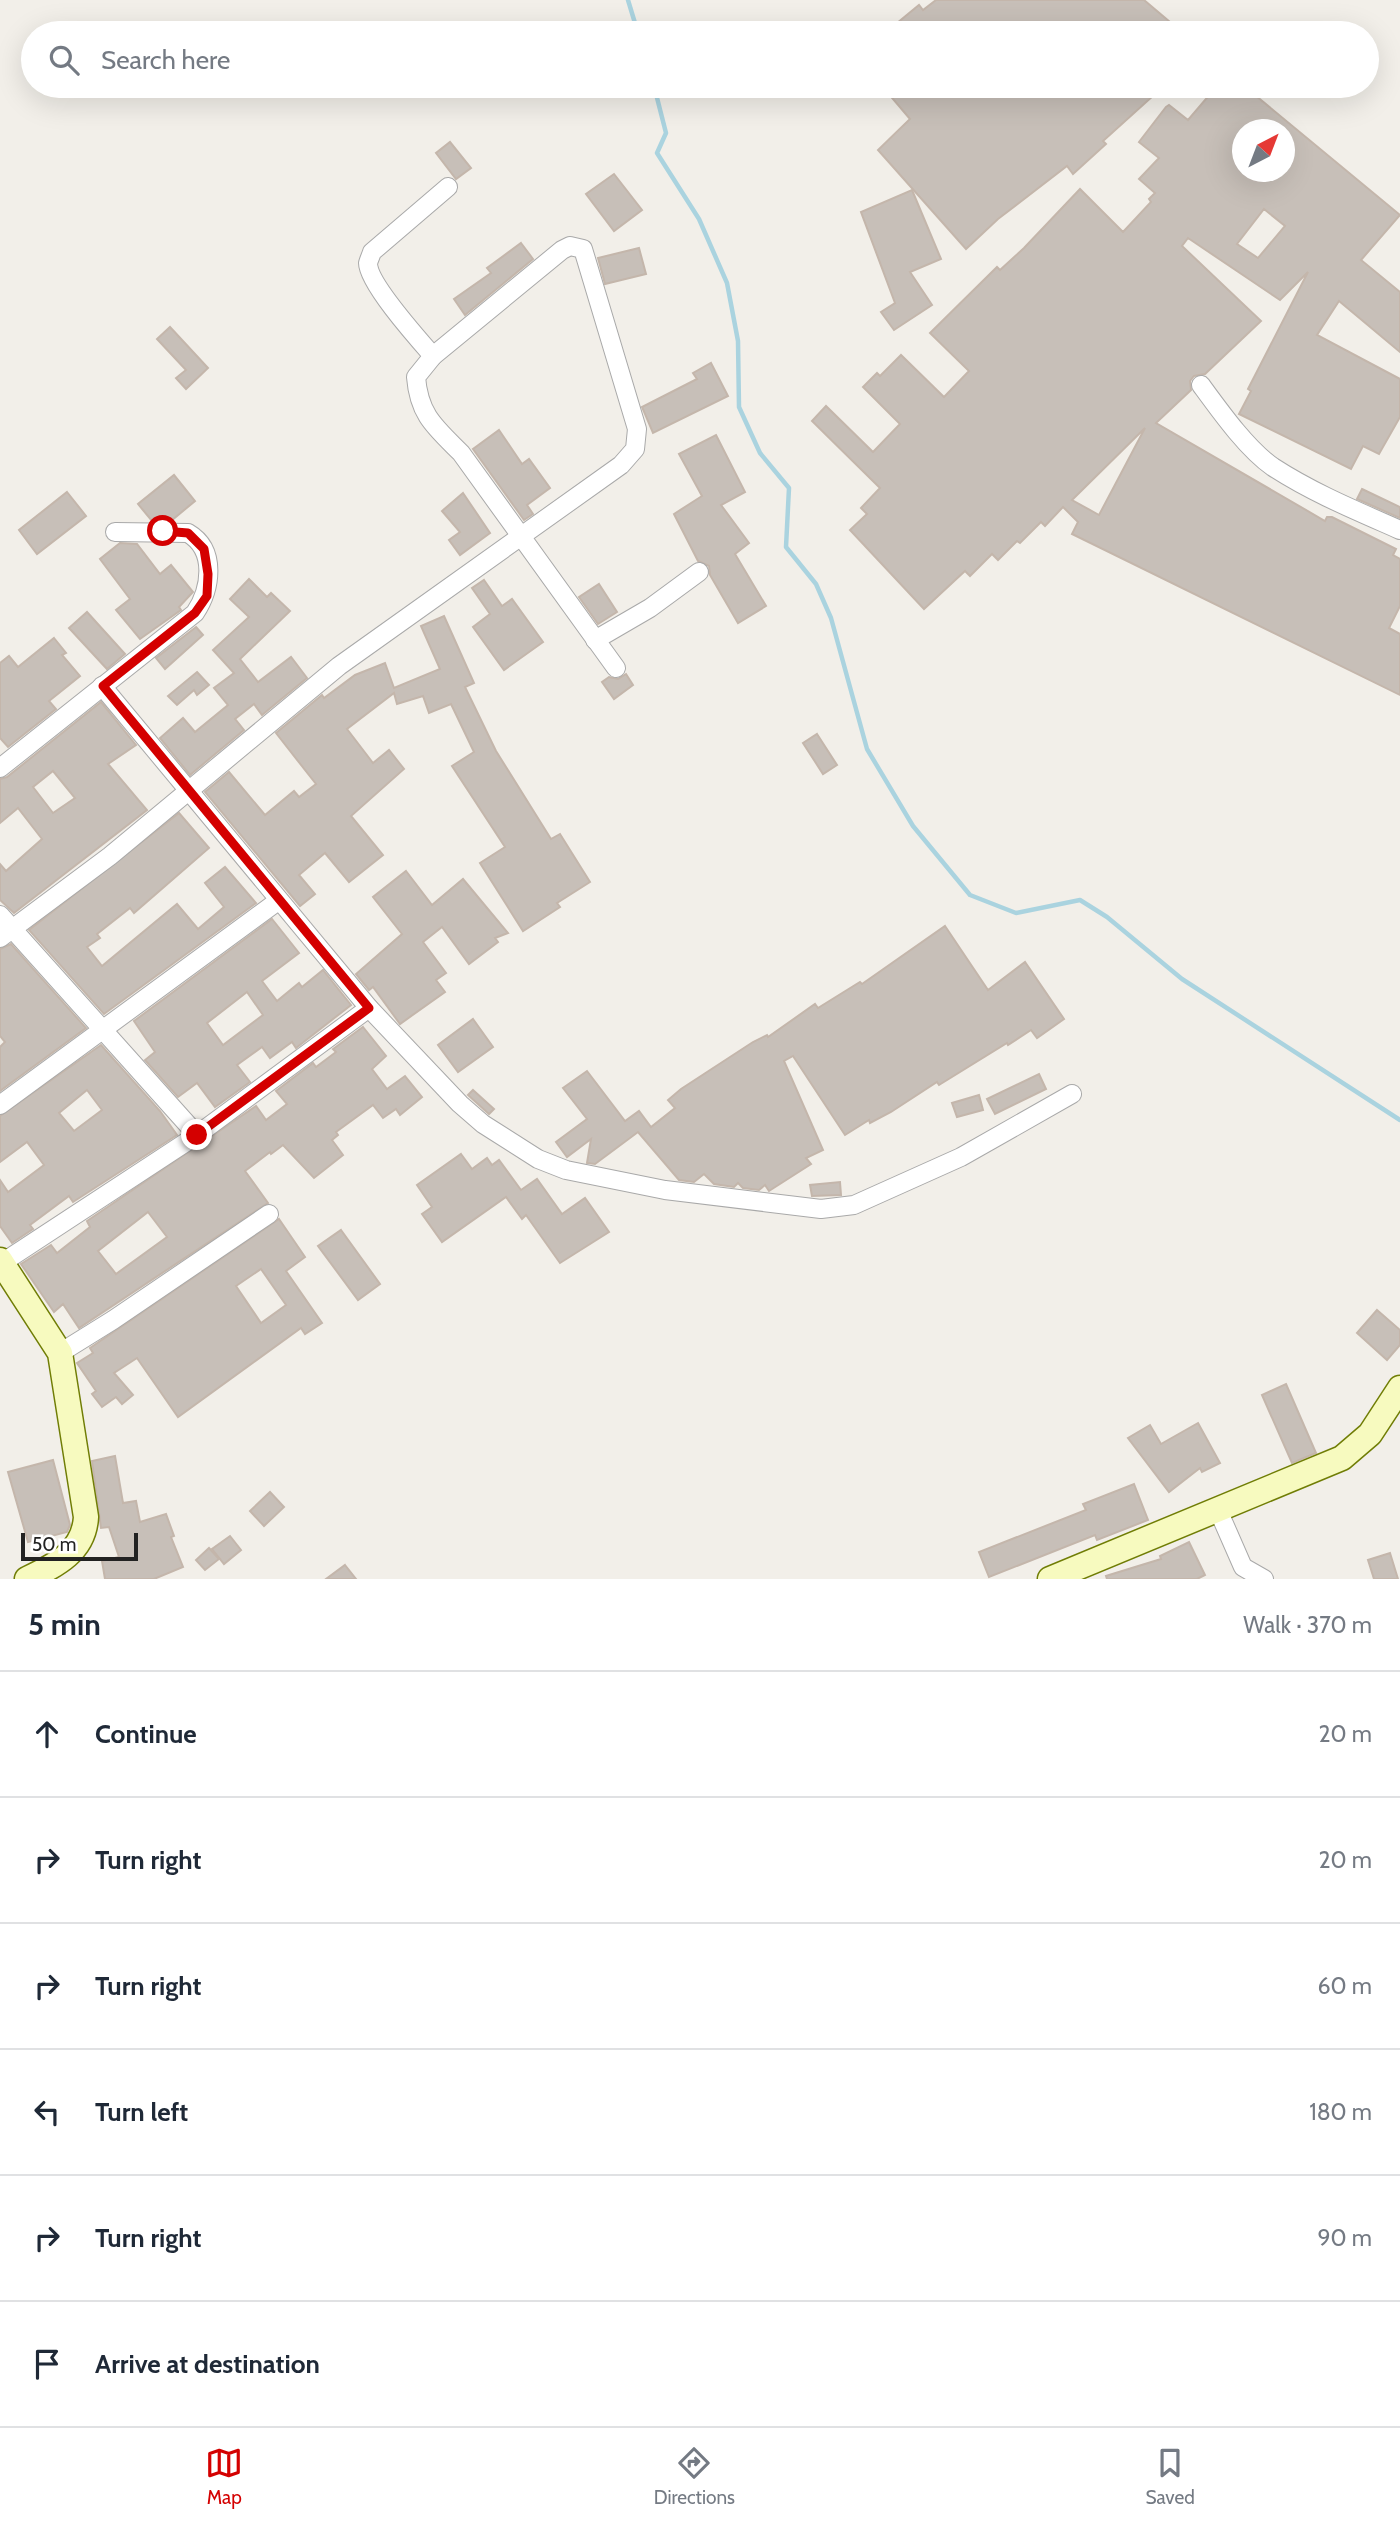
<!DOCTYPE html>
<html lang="en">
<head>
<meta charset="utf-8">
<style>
  :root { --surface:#fff; --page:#f2f2f3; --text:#1f2937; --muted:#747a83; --line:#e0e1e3; --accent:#d40000 }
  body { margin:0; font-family:Cabin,sans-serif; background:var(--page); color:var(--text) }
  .compass { position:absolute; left:1232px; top:119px; width:63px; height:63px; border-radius:50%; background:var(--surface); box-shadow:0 7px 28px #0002; rotate:42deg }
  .scale { position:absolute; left:21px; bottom:18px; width:117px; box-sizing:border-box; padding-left:7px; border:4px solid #222; border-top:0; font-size:19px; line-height:24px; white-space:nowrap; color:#222; -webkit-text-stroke:5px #fff; paint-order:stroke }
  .stop { position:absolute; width:21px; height:21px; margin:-16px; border:5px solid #d40000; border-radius:50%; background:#fff }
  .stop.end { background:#d40000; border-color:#fff; box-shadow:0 2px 7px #0008 }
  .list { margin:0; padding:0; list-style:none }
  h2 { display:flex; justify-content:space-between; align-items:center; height:91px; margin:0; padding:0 28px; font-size:30px }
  h2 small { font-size:23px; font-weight:400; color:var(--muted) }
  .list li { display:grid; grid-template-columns:46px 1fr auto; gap:21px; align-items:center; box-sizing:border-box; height:126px; padding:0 28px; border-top:2px solid var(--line) }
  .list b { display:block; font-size:26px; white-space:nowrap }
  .list em { font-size:23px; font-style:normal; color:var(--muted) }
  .icon { flex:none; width:38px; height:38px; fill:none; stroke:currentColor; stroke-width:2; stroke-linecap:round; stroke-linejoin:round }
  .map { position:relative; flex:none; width:1400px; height:1579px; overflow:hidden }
  .search { position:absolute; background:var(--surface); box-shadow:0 7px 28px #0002; left:21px; right:21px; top:21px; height:77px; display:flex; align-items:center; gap:18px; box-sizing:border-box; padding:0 24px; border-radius:38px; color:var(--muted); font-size:26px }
  .sheet { height:847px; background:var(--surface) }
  nav { display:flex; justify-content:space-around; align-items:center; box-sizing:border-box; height:98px; border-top:2px solid var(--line); background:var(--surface); font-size:19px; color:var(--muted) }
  nav a { display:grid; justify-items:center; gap:4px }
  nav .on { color:var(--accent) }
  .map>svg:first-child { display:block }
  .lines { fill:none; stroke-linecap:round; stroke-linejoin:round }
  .stream { stroke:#aad3df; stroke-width:4.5 }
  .building { fill:#c7bfb8; stroke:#c4b6ab; stroke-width:2; fill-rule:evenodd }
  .street-casing { stroke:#a9a9a9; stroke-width:20 }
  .secondary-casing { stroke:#707d05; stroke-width:27 }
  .street { stroke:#fff; stroke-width:18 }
  .secondary { stroke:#f7fabf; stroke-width:24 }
  .route { stroke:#d40000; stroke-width:9 }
</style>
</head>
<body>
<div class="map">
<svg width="1400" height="1579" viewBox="0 0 1400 1579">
  <rect width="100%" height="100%" fill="#f2efe9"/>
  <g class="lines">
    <g class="stream">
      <path d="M 628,0 L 638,33"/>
      <path d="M 654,86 L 666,133 L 657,153 L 699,219 L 727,283 L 738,341 L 739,407 L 760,453 L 789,488 L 786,547 L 816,584 L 831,618 L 867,749 L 913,826 L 970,895 L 1016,913 L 1080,900 L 1107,917 L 1182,979 L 1400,1120"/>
    </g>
  </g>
  <g class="building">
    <path d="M 936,0 L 1144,0 L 1183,33 L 885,33 L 919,5 L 923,10 Z"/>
    <path d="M 882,86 L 1145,86 L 1154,95 L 1103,141 L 1106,144 L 1073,174 L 1067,166 L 998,219 L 966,249 L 878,150 L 910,119 Z"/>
    <path d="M 1217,86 L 1244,86 L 1400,215 L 1361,260 L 1400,292 L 1400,352 L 1339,301 L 1317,335 L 1400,379 L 1400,417 L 1379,454 L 1363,446 L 1351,469 L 1239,414 L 1251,391 L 1248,389 L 1308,272 L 1280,300 L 1188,238 L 1182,246 L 1261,321 L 1205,374 L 1194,376 L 1190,381 L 1191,390 L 1156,423 L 1325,521 L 1327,517 L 1332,517 L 1396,549 L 1393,555 L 1400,559 L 1400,606 L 1389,628 L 1400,634 L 1400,695 L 1072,534 L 1078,522 L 1063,507 L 1045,526 L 1041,522 L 1020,543 L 1017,541 L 998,560 L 992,554 L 970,576 L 965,571 L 924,609 L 850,530 L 867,514 L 861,508 L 880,488 L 812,421 L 826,406 L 873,452 L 900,424 L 863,387 L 877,373 L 880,376 L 901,355 L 944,397 L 969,371 L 930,333 L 997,267 L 1000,270 L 1024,248 L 1080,189 L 1123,232 L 1151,202 L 1149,199 L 1155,193 L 1139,179 L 1159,158 L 1139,142 L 1166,107 L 1169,105 L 1188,120 ZM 1242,130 L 1284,130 L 1284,172 L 1242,172 ZM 1264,209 L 1285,226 L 1258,258 L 1237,244 ZM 1145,428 L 1099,515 L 1072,500 Z"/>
    <path d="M 450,142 L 471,168 L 456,179 L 436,153 Z"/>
    <path d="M 614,174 L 642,210 L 614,231 L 586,194 Z"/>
    <path d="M 912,190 L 941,259 L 910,272 L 932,305 L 894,330 L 881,312 L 895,303 L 861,212 Z"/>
    <path d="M 521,243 L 533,259 L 465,315 L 454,299 L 491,273 L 487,268 Z"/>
    <path d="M 639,248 L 646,274 L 605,284 L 598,258 Z"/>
    <path d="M 170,327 L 208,368 L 186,389 L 176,378 L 186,370 L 157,339 Z"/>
    <path d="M 711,363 L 728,396 L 653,433 L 642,407 L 697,379 L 693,373 Z"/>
    <path d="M 499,430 L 522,464 L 529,459 L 550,488 L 527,505 L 533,514 L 524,520 L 473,449 Z"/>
    <path d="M 716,435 L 745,492 L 721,505 L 749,543 L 735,554 L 766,606 L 738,623 L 710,575 L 709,566 L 698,561 L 674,514 L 702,496 L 679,454 Z"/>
    <path d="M 174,475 L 195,501 L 171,521 L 152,521 L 138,504 Z"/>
    <path d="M 1362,489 L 1400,507 L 1400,518 L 1357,499 Z"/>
    <path d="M 67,492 L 86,516 L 37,554 L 19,530 Z"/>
    <path d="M 463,493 L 490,533 L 460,555 L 449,540 L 460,532 L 442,511 Z"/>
    <path d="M 120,543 L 137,544 L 160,574 L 171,565 L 193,592 L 179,607 L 181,610 L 140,639 L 116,610 L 130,599 L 100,559 Z"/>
    <path d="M 249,579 L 267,597 L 271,593 L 290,611 L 240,659 L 258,682 L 291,657 L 307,678 L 262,715 L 254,704 L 235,719 L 244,730 L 190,775 L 160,738 L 183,718 L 195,732 L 228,705 L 214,688 L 234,673 L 213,650 L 249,617 L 230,599 Z"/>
    <path d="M 484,580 L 502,606 L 512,599 L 543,642 L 504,670 L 473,627 L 490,614 L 472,588 Z"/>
    <path d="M 599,584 L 617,612 L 598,624 L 579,597 Z"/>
    <path d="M 87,612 L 125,654 L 107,669 L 69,628 Z"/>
    <path d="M 444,616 L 474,683 L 465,687 L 496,751 L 551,839 L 560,834 L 590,882 L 557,903 L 560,907 L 523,931 L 480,863 L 505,847 L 452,766 L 474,752 L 451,704 L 429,713 L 423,696 L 397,704 L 394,693 L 347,729 L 373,763 L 389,750 L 404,769 L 351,816 L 383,855 L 349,882 L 325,853 L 299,875 L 315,894 L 300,906 L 205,792 L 229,772 L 265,815 L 294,791 L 299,797 L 316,784 L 276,733 L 322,695 L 324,698 L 355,675 L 385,663 L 394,688 L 440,669 L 421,626 Z"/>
    <path d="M 196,627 L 203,635 L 165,669 L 156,658 Z"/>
    <path d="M 54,638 L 66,653 L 62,655 L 80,676 L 49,701 L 56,709 L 8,747 L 0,738 L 0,663 L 9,656 L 18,667 Z"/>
    <path d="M 197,672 L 209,685 L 197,695 L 194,690 L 177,705 L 168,696 Z"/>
    <path d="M 626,674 L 633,685 L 614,699 L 602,682 L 609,677 L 618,679 Z"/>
    <path d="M 101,702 L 136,745 L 108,764 L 147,810 L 14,913 L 0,900 L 0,864 L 6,871 L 42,839 L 18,808 L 0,823 L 0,779 L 7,777 ZM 53,771 L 75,798 L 53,813 L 33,787 Z"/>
    <path d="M 817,734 L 837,765 L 823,774 L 803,743 Z"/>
    <path d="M 179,813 L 209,848 L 134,913 L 130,908 L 97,934 L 100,938 L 87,947 L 102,966 L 177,904 L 198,929 L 224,907 L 205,883 L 225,867 L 256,903 L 104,1014 L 29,930 Z"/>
    <path d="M 406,871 L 432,905 L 463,879 L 508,933 L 495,938 L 498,942 L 469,964 L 442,927 L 423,942 L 446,973 L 436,980 L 445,992 L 400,1024 L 373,987 L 369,990 L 356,974 L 402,934 L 373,897 Z"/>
    <path d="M 272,919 L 299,953 L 262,981 L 277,1001 L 299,983 L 302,987 L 323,970 L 351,1005 L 296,1048 L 292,1042 L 270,1058 L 262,1047 L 237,1065 L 250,1082 L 215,1107 L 197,1083 L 178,1097 L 145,1060 L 155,1052 L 134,1021 ZM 247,992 L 263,1015 L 223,1045 L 207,1023 Z"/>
    <path d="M 945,926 L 988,990 L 1025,962 L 1064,1019 L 1037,1038 L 1031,1030 L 1008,1045 L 1007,1043 L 939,1085 L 937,1082 L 891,1112 L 870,1123 L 869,1120 L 845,1135 L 793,1056 L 784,1061 L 823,1150 L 806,1158 L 811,1164 L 769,1191 L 765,1185 L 759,1190 L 743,1188 L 738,1183 L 734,1187 L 714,1184 L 704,1174 L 694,1182 L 679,1180 L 638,1132 L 595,1164 L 587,1163 L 591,1139 L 567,1157 L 556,1142 L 587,1119 L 563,1088 L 587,1071 L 625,1121 L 639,1111 L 651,1127 L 675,1108 L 668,1100 L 681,1089 L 753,1042 L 767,1035 L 768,1037 L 815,1004 L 818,1008 L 860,982 L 862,984 Z"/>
    <path d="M 11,944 L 86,1028 L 0,1091 L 0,1047 L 5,1042 L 0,1036 L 0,949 Z"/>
    <path d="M 473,1019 L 493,1047 L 458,1072 L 438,1045 Z"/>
    <path d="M 363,1027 L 386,1056 L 372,1069 L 387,1089 L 405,1076 L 422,1097 L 400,1115 L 396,1109 L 383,1118 L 373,1105 L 336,1132 L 338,1135 L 332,1140 L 343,1155 L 314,1178 L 283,1145 L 271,1154 L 270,1152 L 245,1171 L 268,1203 L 79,1328 L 63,1304 L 54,1312 L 21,1264 L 51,1245 L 57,1253 L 90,1227 L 87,1221 L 256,1106 L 266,1120 L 287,1104 L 276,1091 L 313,1063 L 316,1067 L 336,1052 L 333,1049 ZM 148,1212 L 167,1237 L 116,1274 L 98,1251 Z"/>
    <path d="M 101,1045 L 160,1111 L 177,1135 L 73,1202 L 69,1196 L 30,1225 L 33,1229 L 12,1243 L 0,1226 L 0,1180 L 8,1192 L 44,1165 L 27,1142 L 0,1162 L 0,1116 ZM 87,1090 L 102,1110 L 74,1131 L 59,1113 Z"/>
    <path d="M 1039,1074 L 1046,1089 L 995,1114 L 987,1099 Z"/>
    <path d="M 473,1090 L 494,1109 L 489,1114 L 468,1095 Z"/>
    <path d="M 979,1095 L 983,1110 L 957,1117 L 952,1103 Z"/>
    <path d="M 461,1154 L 472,1169 L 487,1158 L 492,1165 L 499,1160 L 521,1190 L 537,1179 L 562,1214 L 585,1198 L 609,1232 L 560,1263 L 526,1215 L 522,1219 L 506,1197 L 442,1242 L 422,1214 L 432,1207 L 417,1185 Z"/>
    <path d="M 840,1182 L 841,1195 L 812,1196 L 810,1185 Z"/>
    <path d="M 279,1219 L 305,1257 L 286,1271 L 322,1323 L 305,1334 L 301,1328 L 178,1417 L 137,1358 L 114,1373 L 133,1395 L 122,1404 L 116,1397 L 102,1407 L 92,1394 L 96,1391 L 77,1363 L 93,1353 L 90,1348 ZM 261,1269 L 286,1305 L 261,1323 L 236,1286 Z"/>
    <path d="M 341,1230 L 380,1284 L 358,1300 L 318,1246 Z"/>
    <path d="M 1377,1310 L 1400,1330 L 1400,1345 L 1387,1360 L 1357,1333 Z"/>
    <path d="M 1286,1384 L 1316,1453 L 1292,1463 L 1262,1395 Z"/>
    <path d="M 1198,1423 L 1220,1463 L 1202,1472 L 1200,1468 L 1169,1492 L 1128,1438 L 1150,1425 L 1161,1444 Z"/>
    <path d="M 115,1456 L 123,1503 L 136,1501 L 140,1522 L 166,1514 L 174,1536 L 171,1537 L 183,1567 L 154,1579 L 105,1579 L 102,1561 L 119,1557 L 109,1527 L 101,1528 L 92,1461 Z"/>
    <path d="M 53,1460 L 70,1525 L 67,1532 L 28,1542 L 8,1472 Z"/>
    <path d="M 1134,1484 L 1148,1520 L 1097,1540 L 1095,1535 L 989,1577 L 979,1552 L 1086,1510 L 1083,1504 Z"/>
    <path d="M 270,1492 L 284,1507 L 264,1526 L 250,1511 Z"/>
    <path d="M 230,1536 L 241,1550 L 224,1564 L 212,1549 Z"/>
    <path d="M 1189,1542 L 1205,1575 L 1197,1579 L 1107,1579 L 1106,1576 L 1161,1559 L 1160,1556 Z"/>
    <path d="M 209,1548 L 219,1559 L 205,1570 L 196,1560 Z"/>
    <path d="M 1390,1553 L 1398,1579 L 1374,1579 L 1368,1560 Z"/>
    <path d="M 345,1565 L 356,1579 L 326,1579 Z"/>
  </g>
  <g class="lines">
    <g class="street-casing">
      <g id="street">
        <path d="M 433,356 L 416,377 C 419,415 435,427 461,453 L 616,668"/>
        <path d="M 1201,385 C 1220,411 1247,449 1273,467 C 1313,493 1357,511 1400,530"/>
        <path d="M 595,640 L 650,608 L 699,572"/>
        <path d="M 102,686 L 369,1008 L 460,1104 L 483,1124 L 538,1159 L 566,1170 L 665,1190 L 821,1209 L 854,1205 L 961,1157 L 1072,1094"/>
        <path d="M 0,768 L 195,613 C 211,589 217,550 188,533 L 115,532"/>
        <path d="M 0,915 L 197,1135"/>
        <path d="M 0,938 L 110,856 L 339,666 L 621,465 L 635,449 L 637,429 L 583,249 L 570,246 L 562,250 L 433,356 C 419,340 368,283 368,263 C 368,262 372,253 372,252 L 448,187"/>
        <path d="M 0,1105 L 278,901"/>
        <path d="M 2,1263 L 197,1135 L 369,1008"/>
        <path d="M 60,1353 L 113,1320 L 269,1214"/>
        <path d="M 1218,1510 L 1243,1567 L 1264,1579"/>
      </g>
    </g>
    <g class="secondary-casing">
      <g id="secondary">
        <path d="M 0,1260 L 60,1353 L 86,1517 C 84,1552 56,1565 27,1579"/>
        <path d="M 1050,1579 L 1342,1458 L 1370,1434 L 1400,1388"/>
      </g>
    </g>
    <use href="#street" class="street"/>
    <use href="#secondary" class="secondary"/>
  </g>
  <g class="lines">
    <path class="route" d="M 163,531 L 188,533 L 204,549 L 208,574 L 207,596 L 195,613 L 103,686 L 369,1008 L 197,1135"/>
  </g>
</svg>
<svg class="compass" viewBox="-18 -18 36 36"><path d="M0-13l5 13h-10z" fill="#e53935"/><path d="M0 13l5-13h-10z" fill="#747a83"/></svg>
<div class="scale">50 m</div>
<div class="stop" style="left:163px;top:531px"></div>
<div class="stop end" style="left:197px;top:1135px"></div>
<div class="search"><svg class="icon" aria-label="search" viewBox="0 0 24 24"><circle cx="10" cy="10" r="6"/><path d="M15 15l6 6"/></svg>Search here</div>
</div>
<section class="sheet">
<h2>5 min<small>Walk · 370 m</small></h2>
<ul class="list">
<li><svg class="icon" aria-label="ahead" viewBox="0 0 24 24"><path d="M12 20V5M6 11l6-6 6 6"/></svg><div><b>Continue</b></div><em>20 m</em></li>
<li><svg class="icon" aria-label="right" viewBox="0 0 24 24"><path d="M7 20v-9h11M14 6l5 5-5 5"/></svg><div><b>Turn right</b></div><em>20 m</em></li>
<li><svg class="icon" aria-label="right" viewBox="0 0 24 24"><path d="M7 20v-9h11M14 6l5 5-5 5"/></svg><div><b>Turn right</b></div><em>60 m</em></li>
<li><svg class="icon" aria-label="left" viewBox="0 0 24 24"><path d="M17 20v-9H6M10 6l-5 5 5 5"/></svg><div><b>Turn left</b></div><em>180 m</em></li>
<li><svg class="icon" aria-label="right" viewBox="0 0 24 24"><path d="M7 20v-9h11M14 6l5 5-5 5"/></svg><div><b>Turn right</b></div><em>90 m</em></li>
<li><svg class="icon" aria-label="arrive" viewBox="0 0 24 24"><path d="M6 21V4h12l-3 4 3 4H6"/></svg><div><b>Arrive at destination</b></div></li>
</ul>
</section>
<nav>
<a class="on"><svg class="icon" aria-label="map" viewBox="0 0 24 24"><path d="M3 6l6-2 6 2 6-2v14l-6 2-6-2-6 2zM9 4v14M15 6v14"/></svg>Map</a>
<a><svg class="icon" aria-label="directions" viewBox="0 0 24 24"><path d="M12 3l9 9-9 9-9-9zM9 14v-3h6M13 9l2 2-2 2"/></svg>Directions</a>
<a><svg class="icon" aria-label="saved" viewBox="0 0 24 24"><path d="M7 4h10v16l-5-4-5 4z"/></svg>Saved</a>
</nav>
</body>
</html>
